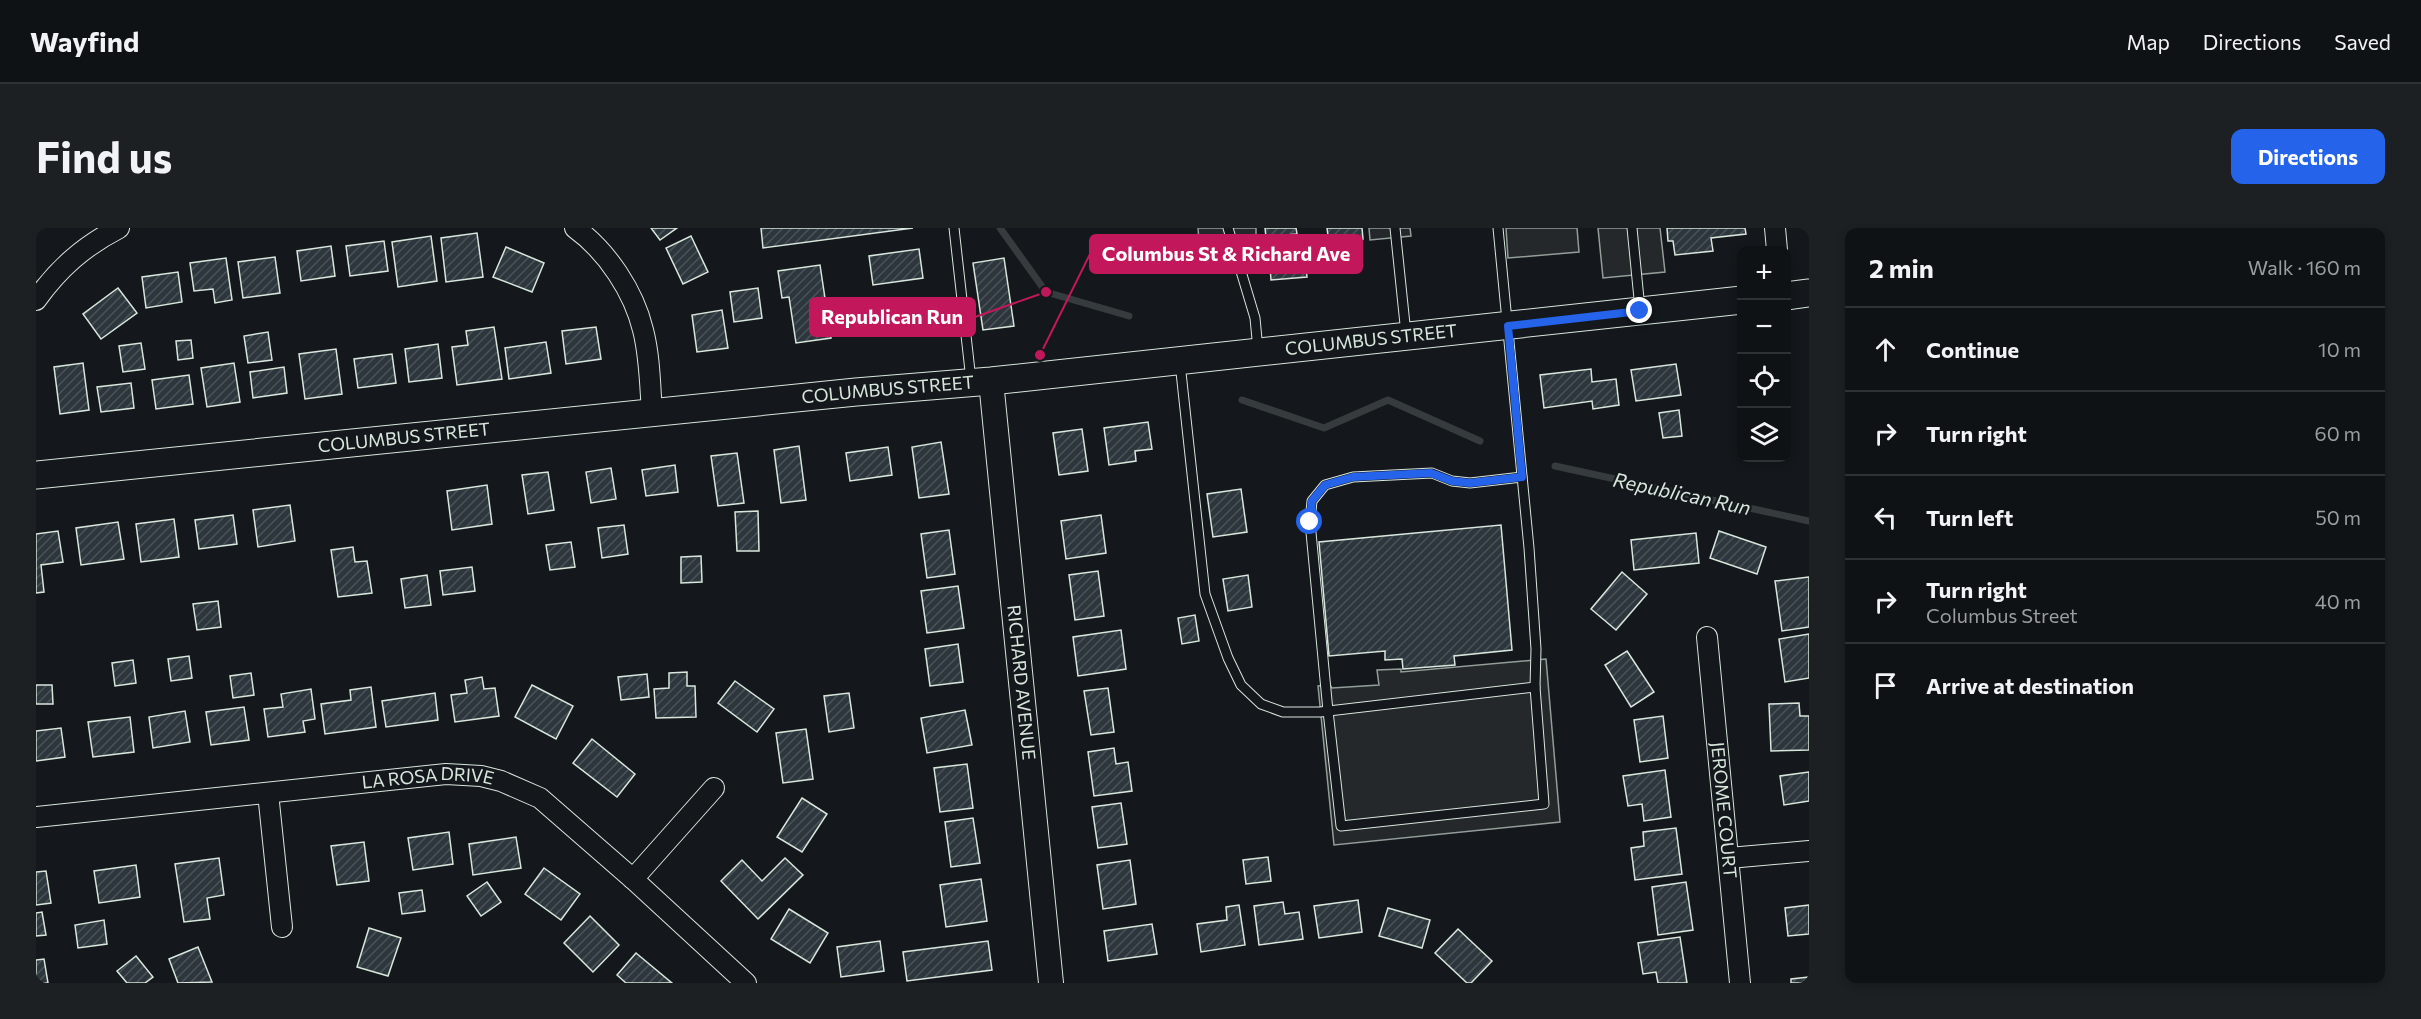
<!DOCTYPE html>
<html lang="en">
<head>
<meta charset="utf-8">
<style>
  :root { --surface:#0f1215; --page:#1d2022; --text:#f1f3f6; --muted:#9b9ea0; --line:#2f3234; --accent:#2563eb }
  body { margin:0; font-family:Commissioner,sans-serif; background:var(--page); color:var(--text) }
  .controls { position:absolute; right:18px; top:18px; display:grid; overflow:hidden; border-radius:12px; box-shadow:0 3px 9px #0003 }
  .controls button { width:54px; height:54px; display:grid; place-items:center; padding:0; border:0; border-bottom:2px solid var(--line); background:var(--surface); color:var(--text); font:30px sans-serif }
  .stop { position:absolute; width:18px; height:18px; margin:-14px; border:4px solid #2563eb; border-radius:50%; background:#fff }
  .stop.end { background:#2563eb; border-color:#fff; box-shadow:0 2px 6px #0008 }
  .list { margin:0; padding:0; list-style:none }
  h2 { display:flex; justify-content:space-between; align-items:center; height:78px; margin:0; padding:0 24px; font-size:26px }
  h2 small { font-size:20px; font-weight:400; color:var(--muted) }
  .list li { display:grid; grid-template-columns:39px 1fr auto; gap:18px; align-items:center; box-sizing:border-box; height:84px; padding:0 24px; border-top:2px solid var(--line) }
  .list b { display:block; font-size:22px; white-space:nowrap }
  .list p { margin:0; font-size:20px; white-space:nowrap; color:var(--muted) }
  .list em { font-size:20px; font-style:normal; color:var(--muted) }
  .icon { flex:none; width:33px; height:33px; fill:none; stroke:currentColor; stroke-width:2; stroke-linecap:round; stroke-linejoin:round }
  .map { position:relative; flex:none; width:1773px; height:755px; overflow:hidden; border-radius:12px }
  header { display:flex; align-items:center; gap:36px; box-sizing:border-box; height:84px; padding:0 30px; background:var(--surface); border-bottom:2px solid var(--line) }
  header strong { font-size:28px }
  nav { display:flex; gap:33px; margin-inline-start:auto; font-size:21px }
  .intro { display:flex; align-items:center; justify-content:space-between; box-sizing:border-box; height:144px; padding:0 36px }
  h1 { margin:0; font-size:42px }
  .button { padding:15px 27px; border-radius:12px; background:var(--accent); color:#fff; font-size:21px; font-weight:700 }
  main { display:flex; gap:36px; padding:0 36px }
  aside { flex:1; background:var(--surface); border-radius:12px; box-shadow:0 3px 9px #0003 }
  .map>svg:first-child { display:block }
  .parking { fill:#24282b; stroke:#939e99; stroke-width:1.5 }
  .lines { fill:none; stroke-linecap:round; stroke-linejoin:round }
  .stream { stroke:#363b3e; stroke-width:7 }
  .building { fill:url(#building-hatch); stroke:#d8e6dc; stroke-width:1.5 }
  .service-casing { stroke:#d8e6dc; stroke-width:11 }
  .minor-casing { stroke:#d8e6dc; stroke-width:22 }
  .tertiary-casing { stroke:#d8e6dc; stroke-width:26 }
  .secondary-casing { stroke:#d8e6dc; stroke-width:29 }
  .service { stroke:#14181c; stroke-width:9 }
  .minor { stroke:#14181c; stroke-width:20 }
  .tertiary { stroke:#14181c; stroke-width:24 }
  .secondary { stroke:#14181c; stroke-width:27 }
  .route { stroke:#2563eb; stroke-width:8 }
  .labels { text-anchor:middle; stroke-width:4.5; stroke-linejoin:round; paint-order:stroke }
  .street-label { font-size:18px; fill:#d8e6dc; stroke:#14181c }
  .water-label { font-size:20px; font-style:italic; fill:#d8e6dc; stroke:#14181c }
  .leader { fill:none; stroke:#c2185b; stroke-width:2 }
  .callout-dot { fill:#c2185b; stroke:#14181c; stroke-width:2 }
  .callout { fill:#c2185b; stroke:#c2185b; stroke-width:2 }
  .callout-label { font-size:20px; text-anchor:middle; font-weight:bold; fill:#fff }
</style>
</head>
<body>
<header>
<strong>Wayfind</strong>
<nav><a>Map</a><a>Directions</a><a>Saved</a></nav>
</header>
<div class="intro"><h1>Find us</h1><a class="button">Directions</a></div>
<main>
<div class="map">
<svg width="1773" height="755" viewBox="0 0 1773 755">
  <defs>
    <pattern id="building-hatch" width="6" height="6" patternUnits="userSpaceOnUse" patternTransform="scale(1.5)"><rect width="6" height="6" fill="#2c363c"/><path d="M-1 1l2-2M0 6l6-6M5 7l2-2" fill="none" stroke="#4a5358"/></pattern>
  </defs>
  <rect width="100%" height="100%" fill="#14181c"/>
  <g class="parking">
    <path d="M 1162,0 L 1220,0 L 1220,7 L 1163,13 Z"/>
    <path d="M 1333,0 L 1374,0 L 1375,8 L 1334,12 Z"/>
    <path d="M 1470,0 L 1541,0 L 1543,24 L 1472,30 Z"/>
    <path d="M 1562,0 L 1624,0 L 1629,44 L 1567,50 Z"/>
    <path d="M 1510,431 L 1524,594 L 1298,617 L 1282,458 L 1294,457 L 1296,460 L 1343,457 L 1341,442 L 1365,441 L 1365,444 Z"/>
  </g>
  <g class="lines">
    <g class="stream">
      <path d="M 964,0 L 1010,64 L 1093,88"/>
      <path d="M 1206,172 L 1288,200 L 1352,172 L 1444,213"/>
      <path d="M 1519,238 L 1773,293"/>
    </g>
  </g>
  <g class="building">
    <path d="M 615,0 L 641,0 L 624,12 Z"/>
    <path d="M 725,0 L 877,0 L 727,20 Z"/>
    <path d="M 1229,0 L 1260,0 L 1261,6 L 1230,9 Z"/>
    <path d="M 1291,0 L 1326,0 L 1327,11 L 1293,15 Z"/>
    <path d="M 1631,0 L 1709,0 L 1710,6 L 1675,10 L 1677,23 L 1639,27 L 1637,13 L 1632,13 Z"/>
    <path d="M 441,5 L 447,49 L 410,54 L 405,10 Z"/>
    <path d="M 395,8 L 401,53 L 362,59 L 356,14 Z"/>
    <path d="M 655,8 L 672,44 L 647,56 L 630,20 Z"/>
    <path d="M 348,13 L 352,43 L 314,48 L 310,18 Z"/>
    <path d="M 295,18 L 299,48 L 265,53 L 261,23 Z"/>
    <path d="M 470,19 L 508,35 L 496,64 L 457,49 Z"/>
    <path d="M 883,21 L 887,50 L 837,57 L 833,28 Z"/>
    <path d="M 1268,22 L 1271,49 L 1235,52 L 1233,26 Z"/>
    <path d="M 239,29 L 244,65 L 207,70 L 202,34 Z"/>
    <path d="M 190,30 L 196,72 L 179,75 L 177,61 L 158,63 L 154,35 Z"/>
    <path d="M 968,30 L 978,98 L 947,102 L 937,35 Z"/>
    <path d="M 784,37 L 795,110 L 760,115 L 753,69 L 746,70 L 742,43 Z"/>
    <path d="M 142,44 L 146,74 L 110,80 L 106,49 Z"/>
    <path d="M 82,60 L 101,85 L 65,111 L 47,86 Z"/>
    <path d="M 722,60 L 726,90 L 698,94 L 694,64 Z"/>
    <path d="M 686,82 L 692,120 L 661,124 L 656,87 Z"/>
    <path d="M 458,99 L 466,151 L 421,157 L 416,119 L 432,117 L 430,103 Z"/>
    <path d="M 560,99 L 565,131 L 530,136 L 526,103 Z"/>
    <path d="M 232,104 L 236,132 L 212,135 L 208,108 Z"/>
    <path d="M 155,112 L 157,130 L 142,132 L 140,113 Z"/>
    <path d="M 510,114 L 515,145 L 473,151 L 469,120 Z"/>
    <path d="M 105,115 L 109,141 L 87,144 L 83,118 Z"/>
    <path d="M 402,116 L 406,150 L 373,154 L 369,121 Z"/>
    <path d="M 300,121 L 306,166 L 269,171 L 263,126 Z"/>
    <path d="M 356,126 L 360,155 L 322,160 L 318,131 Z"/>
    <path d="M 47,135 L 53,182 L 24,186 L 18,139 Z"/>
    <path d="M 198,135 L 204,174 L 171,179 L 165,140 Z"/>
    <path d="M 1640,136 L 1645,167 L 1600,173 L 1595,142 Z"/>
    <path d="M 248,139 L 251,165 L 217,170 L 214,144 Z"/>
    <path d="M 1555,141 L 1556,154 L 1580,151 L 1583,177 L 1557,181 L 1556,173 L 1508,180 L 1504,147 Z"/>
    <path d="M 153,147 L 157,176 L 120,181 L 116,152 Z"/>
    <path d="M 95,155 L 98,180 L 65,184 L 61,159 Z"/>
    <path d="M 1643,182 L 1646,208 L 1627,210 L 1623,185 Z"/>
    <path d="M 1112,194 L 1116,221 L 1099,223 L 1100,233 L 1073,237 L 1068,200 Z"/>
    <path d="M 1046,201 L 1052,243 L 1023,247 L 1017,205 Z"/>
    <path d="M 905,214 L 913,266 L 883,270 L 876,219 Z"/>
    <path d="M 763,218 L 770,272 L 745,275 L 738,222 Z"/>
    <path d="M 852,219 L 856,247 L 814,253 L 810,225 Z"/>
    <path d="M 701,225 L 708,275 L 682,278 L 675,228 Z"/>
    <path d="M 639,237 L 642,264 L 610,268 L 606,242 Z"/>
    <path d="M 575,240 L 580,271 L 555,275 L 550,244 Z"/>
    <path d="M 512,244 L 518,282 L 492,286 L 486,247 Z"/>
    <path d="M 451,257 L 456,296 L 416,302 L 411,263 Z"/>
    <path d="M 1205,261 L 1211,304 L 1177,309 L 1171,266 Z"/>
    <path d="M 254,277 L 259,313 L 222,319 L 217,282 Z"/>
    <path d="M 722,283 L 723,323 L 701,323 L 699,284 Z"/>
    <path d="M 197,287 L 201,316 L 163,321 L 159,292 Z"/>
    <path d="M 1065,287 L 1070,325 L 1030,331 L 1025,293 Z"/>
    <path d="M 138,291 L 143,329 L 105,334 L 100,296 Z"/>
    <path d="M 82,294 L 88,331 L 45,337 L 40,300 Z"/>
    <path d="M 588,297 L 592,326 L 566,330 L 562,300 Z"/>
    <path d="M 1465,297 L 1476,422 L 1418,428 L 1419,437 L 1367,441 L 1366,431 L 1349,432 L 1349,423 L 1293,428 L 1283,314 Z"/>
    <path d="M 913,302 L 919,346 L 891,350 L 885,306 Z"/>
    <path d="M 22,303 L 27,334 L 5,337 L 8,364 L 0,365 L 0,306 Z"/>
    <path d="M 1683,303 L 1730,319 L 1721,346 L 1674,330 Z"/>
    <path d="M 1660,305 L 1663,335 L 1598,342 L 1595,312 Z"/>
    <path d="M 535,314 L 539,339 L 514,342 L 510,317 Z"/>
    <path d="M 317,319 L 319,334 L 331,333 L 336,365 L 302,369 L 295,322 Z"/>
    <path d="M 665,328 L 666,354 L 645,355 L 645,329 Z"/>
    <path d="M 436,339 L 439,363 L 407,367 L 404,343 Z"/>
    <path d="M 1062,343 L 1068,388 L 1039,392 L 1033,347 Z"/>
    <path d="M 1586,344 L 1611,366 L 1580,402 L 1555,381 Z"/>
    <path d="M 391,347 L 395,377 L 369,380 L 365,351 Z"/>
    <path d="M 1212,347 L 1216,379 L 1192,383 L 1187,351 Z"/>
    <path d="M 1773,349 L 1773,399 L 1746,403 L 1739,353 Z"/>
    <path d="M 922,358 L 928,400 L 891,405 L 885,363 Z"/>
    <path d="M 182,373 L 185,399 L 161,402 L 157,376 Z"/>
    <path d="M 1159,387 L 1163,413 L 1146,416 L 1142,390 Z"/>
    <path d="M 1085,402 L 1090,441 L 1042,448 L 1037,409 Z"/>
    <path d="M 1773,406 L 1773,450 L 1749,454 L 1743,411 Z"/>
    <path d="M 922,416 L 927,454 L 894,458 L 889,421 Z"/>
    <path d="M 1591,423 L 1618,464 L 1595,479 L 1569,437 Z"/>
    <path d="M 153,428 L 156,450 L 135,453 L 132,431 Z"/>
    <path d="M 97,432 L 100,455 L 79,458 L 76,435 Z"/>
    <path d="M 651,444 L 651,458 L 659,458 L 660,489 L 620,490 L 618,461 L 633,460 L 633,445 Z"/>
    <path d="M 215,445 L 218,467 L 197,470 L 194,448 Z"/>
    <path d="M 611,446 L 613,469 L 585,472 L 582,449 Z"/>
    <path d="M 446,449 L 448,461 L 459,460 L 463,488 L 419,494 L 415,467 L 431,465 L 429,452 Z"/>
    <path d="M 699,453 L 738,481 L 721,504 L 682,475 Z"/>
    <path d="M 0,457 L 16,457 L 17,476 L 0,476 Z"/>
    <path d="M 496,457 L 537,478 L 520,511 L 479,489 Z"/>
    <path d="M 335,459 L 340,499 L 289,506 L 285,476 L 315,472 L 314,462 Z"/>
    <path d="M 1072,460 L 1078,504 L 1055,507 L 1048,463 Z"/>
    <path d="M 275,461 L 279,491 L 267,493 L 269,504 L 232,509 L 228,481 L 247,479 L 245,466 Z"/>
    <path d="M 399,465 L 402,492 L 350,499 L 346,473 Z"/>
    <path d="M 813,465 L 818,500 L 793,504 L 788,468 Z"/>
    <path d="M 1763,475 L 1764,488 L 1773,488 L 1773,522 L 1735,523 L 1733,476 Z"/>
    <path d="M 208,479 L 213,512 L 175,517 L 170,484 Z"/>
    <path d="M 929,482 L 936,517 L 891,525 L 885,490 Z"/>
    <path d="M 149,483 L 154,514 L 117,520 L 113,489 Z"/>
    <path d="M 1627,488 L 1632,530 L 1604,534 L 1598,492 Z"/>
    <path d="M 94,489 L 98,524 L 57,529 L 52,494 Z"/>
    <path d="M 25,500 L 29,529 L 0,533 L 0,503 Z"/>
    <path d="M 770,501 L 777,551 L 747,555 L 740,505 Z"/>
    <path d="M 556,511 L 599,546 L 581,569 L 537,535 Z"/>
    <path d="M 1078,520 L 1080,536 L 1092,534 L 1096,563 L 1058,568 L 1052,524 Z"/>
    <path d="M 931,536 L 937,580 L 904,584 L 898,540 Z"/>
    <path d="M 1629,542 L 1635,589 L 1608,593 L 1606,576 L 1592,578 L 1587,548 Z"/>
    <path d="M 1773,544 L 1773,573 L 1748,577 L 1744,548 Z"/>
    <path d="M 766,570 L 791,586 L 766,624 L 741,609 Z"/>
    <path d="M 1085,575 L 1091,616 L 1062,620 L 1056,579 Z"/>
    <path d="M 937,590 L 944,635 L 915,639 L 909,594 Z"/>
    <path d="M 1640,600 L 1646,646 L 1599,652 L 1595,620 L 1608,618 L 1607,604 Z"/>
    <path d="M 413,604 L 417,636 L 377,642 L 372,610 Z"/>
    <path d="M 480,609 L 485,640 L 437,647 L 433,616 Z"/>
    <path d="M 328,614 L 333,653 L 301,657 L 295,618 Z"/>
    <path d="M 1232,629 L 1235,653 L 1210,656 L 1207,632 Z"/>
    <path d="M 183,630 L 188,667 L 171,670 L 174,691 L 148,694 L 139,636 Z"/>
    <path d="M 749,630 L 767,647 L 722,691 L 685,653 L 706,632 L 726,653 Z"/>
    <path d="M 1094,632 L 1100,676 L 1067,681 L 1061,637 Z"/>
    <path d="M 100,637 L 104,669 L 63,675 L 58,643 Z"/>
    <path d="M 508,640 L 544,666 L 525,692 L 489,666 Z"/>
    <path d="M 10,643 L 15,675 L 0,677 L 0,644 Z"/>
    <path d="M 945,651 L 951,693 L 910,699 L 904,657 Z"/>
    <path d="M 451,654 L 465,674 L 445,688 L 431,668 Z"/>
    <path d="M 1650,654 L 1657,702 L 1622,707 L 1616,659 Z"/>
    <path d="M 386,662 L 389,683 L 366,686 L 363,665 Z"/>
    <path d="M 1322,672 L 1326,704 L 1283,710 L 1278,678 Z"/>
    <path d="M 1247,674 L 1249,686 L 1263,684 L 1267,711 L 1223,717 L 1218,678 Z"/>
    <path d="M 1203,677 L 1209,717 L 1165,724 L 1161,696 L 1191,692 L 1190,679 Z"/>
    <path d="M 1773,677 L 1773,706 L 1752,708 L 1749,680 Z"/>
    <path d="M 1352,680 L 1394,692 L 1386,720 L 1343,708 Z"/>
    <path d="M 753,681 L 792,705 L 774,735 L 735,711 Z"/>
    <path d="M 6,684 L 10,707 L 0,708 L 0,685 Z"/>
    <path d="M 554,688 L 583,717 L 557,744 L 528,715 Z"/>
    <path d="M 68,692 L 71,716 L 42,720 L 39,697 Z"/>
    <path d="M 1116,696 L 1121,726 L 1072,733 L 1068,703 Z"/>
    <path d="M 333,700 L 365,710 L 352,748 L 321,739 Z"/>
    <path d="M 1422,701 L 1456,733 L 1435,755 L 1431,755 L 1399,725 Z"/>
    <path d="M 1644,709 L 1651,755 L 1622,755 L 1620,744 L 1607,746 L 1602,715 Z"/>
    <path d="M 844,713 L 848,743 L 805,749 L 801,719 Z"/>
    <path d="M 952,713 L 956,742 L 871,753 L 867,724 Z"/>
    <path d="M 162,719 L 176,754 L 142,755 L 133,731 Z"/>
    <path d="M 600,725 L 636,755 L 590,755 L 581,747 Z"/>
    <path d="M 100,728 L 117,749 L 109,755 L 91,755 L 81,743 Z"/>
    <path d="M 8,731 L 12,755 L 0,755 L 0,732 Z"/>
    <path d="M 1773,749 L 1773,755 L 1755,755 L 1755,751 Z"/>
  </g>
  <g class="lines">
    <g class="service-casing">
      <g id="service">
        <path d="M 918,0 L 935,152"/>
        <path d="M 1192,0 L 1219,90 L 1222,122"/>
        <path d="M 1359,0 L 1370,106"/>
        <path d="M 1596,0 L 1604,81"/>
        <path d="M 1144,135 L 1169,366 L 1192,430 L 1205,457 L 1225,476 L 1247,484 L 1284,484 L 1499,459 L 1500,421 L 1493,320 L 1462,0"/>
        <path d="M 1486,249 L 1434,255 L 1416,253 L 1396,245 L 1317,249 L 1289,257 L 1276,273 L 1274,294 L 1292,483 L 1305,598 L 1508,576 L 1499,459"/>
      </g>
    </g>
    <g class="minor-casing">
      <g id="minor">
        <path d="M 539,0 C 571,23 598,64 607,102 C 614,129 614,158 616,185"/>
        <path d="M 1739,0 L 1741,22"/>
        <path d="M 0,72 C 23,40 48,18 83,0"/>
        <path id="s1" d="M 1671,409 L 1704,755"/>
        <path d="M 232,565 L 246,699"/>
        <path id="s2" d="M 0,589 L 410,546 L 445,548 L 465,553 L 504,570 L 597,651 L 710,755"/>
        <path d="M 1693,630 L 1773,623"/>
        <path d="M 597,651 L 678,560"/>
      </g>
    </g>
    <g class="tertiary-casing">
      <g id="tertiary">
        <path id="s3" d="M 955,153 L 1015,755"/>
      </g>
    </g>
    <g class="secondary-casing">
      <g id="secondary">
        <path d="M 1750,68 L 1773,65"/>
        <path id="s4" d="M 0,247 L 820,164 L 955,153 L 1706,72"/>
      </g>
    </g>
    <use href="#service" class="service"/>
    <use href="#minor" class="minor"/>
    <use href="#tertiary" class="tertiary"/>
    <use href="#secondary" class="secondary"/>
  </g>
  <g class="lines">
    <path class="route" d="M 1274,294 L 1276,273 L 1289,257 L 1317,249 L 1395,245 L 1416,253 L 1434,255 L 1486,249 L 1472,98 L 1604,83"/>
  </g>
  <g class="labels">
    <g class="street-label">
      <text dy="6" stroke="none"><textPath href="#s4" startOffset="1342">COLUMBUS STREET</textPath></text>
      <text dy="6" stroke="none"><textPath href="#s4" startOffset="856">COLUMBUS STREET</textPath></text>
      <text dy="6" stroke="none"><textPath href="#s4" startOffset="370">COLUMBUS STREET</textPath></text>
      <text dy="6" stroke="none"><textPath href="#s3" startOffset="303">RICHARD AVENUE</textPath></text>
      <text dy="6" stroke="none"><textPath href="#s2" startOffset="394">LA ROSA DRIVE</textPath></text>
      <text dy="6" stroke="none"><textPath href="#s1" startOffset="174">JEROME COURT</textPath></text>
    </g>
    <g class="water-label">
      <text transform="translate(1646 266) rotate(12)" y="7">Republican Run</text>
    </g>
  </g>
  <path class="leader" d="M1004 127L1054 26M1010 64L939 89"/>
  <g class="callout-dot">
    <circle cx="1004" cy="127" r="6"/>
    <circle cx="1010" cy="64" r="6"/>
  </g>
  <g class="callout">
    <rect x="1054" y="7" width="272" height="38" rx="6"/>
    <rect x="774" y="70" width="165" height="38" rx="6"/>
  </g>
  <g class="callout-label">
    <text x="1190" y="33">Columbus St &amp; Richard Ave</text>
    <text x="856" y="96">Republican Run</text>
  </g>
</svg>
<div class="controls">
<button>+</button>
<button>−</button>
<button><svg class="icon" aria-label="locate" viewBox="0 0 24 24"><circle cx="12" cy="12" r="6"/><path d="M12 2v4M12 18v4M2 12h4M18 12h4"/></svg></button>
<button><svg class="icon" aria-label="layers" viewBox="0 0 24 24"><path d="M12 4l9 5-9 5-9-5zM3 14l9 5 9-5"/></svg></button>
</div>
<div class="stop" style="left:1274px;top:294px"></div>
<div class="stop end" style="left:1604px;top:83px"></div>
</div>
<aside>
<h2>2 min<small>Walk · 160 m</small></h2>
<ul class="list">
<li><svg class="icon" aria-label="ahead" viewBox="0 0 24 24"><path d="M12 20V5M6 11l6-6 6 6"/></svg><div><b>Continue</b></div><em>10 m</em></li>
<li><svg class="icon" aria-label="right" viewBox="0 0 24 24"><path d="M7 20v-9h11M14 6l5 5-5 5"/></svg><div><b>Turn right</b></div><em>60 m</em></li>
<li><svg class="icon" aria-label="left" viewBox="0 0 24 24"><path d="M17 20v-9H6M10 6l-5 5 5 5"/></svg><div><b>Turn left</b></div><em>50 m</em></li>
<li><svg class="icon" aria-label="right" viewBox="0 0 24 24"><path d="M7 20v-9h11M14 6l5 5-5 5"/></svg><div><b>Turn right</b><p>Columbus Street</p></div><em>40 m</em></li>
<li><svg class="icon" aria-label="arrive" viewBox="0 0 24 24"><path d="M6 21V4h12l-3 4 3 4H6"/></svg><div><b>Arrive at destination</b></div></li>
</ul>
</aside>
</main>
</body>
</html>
